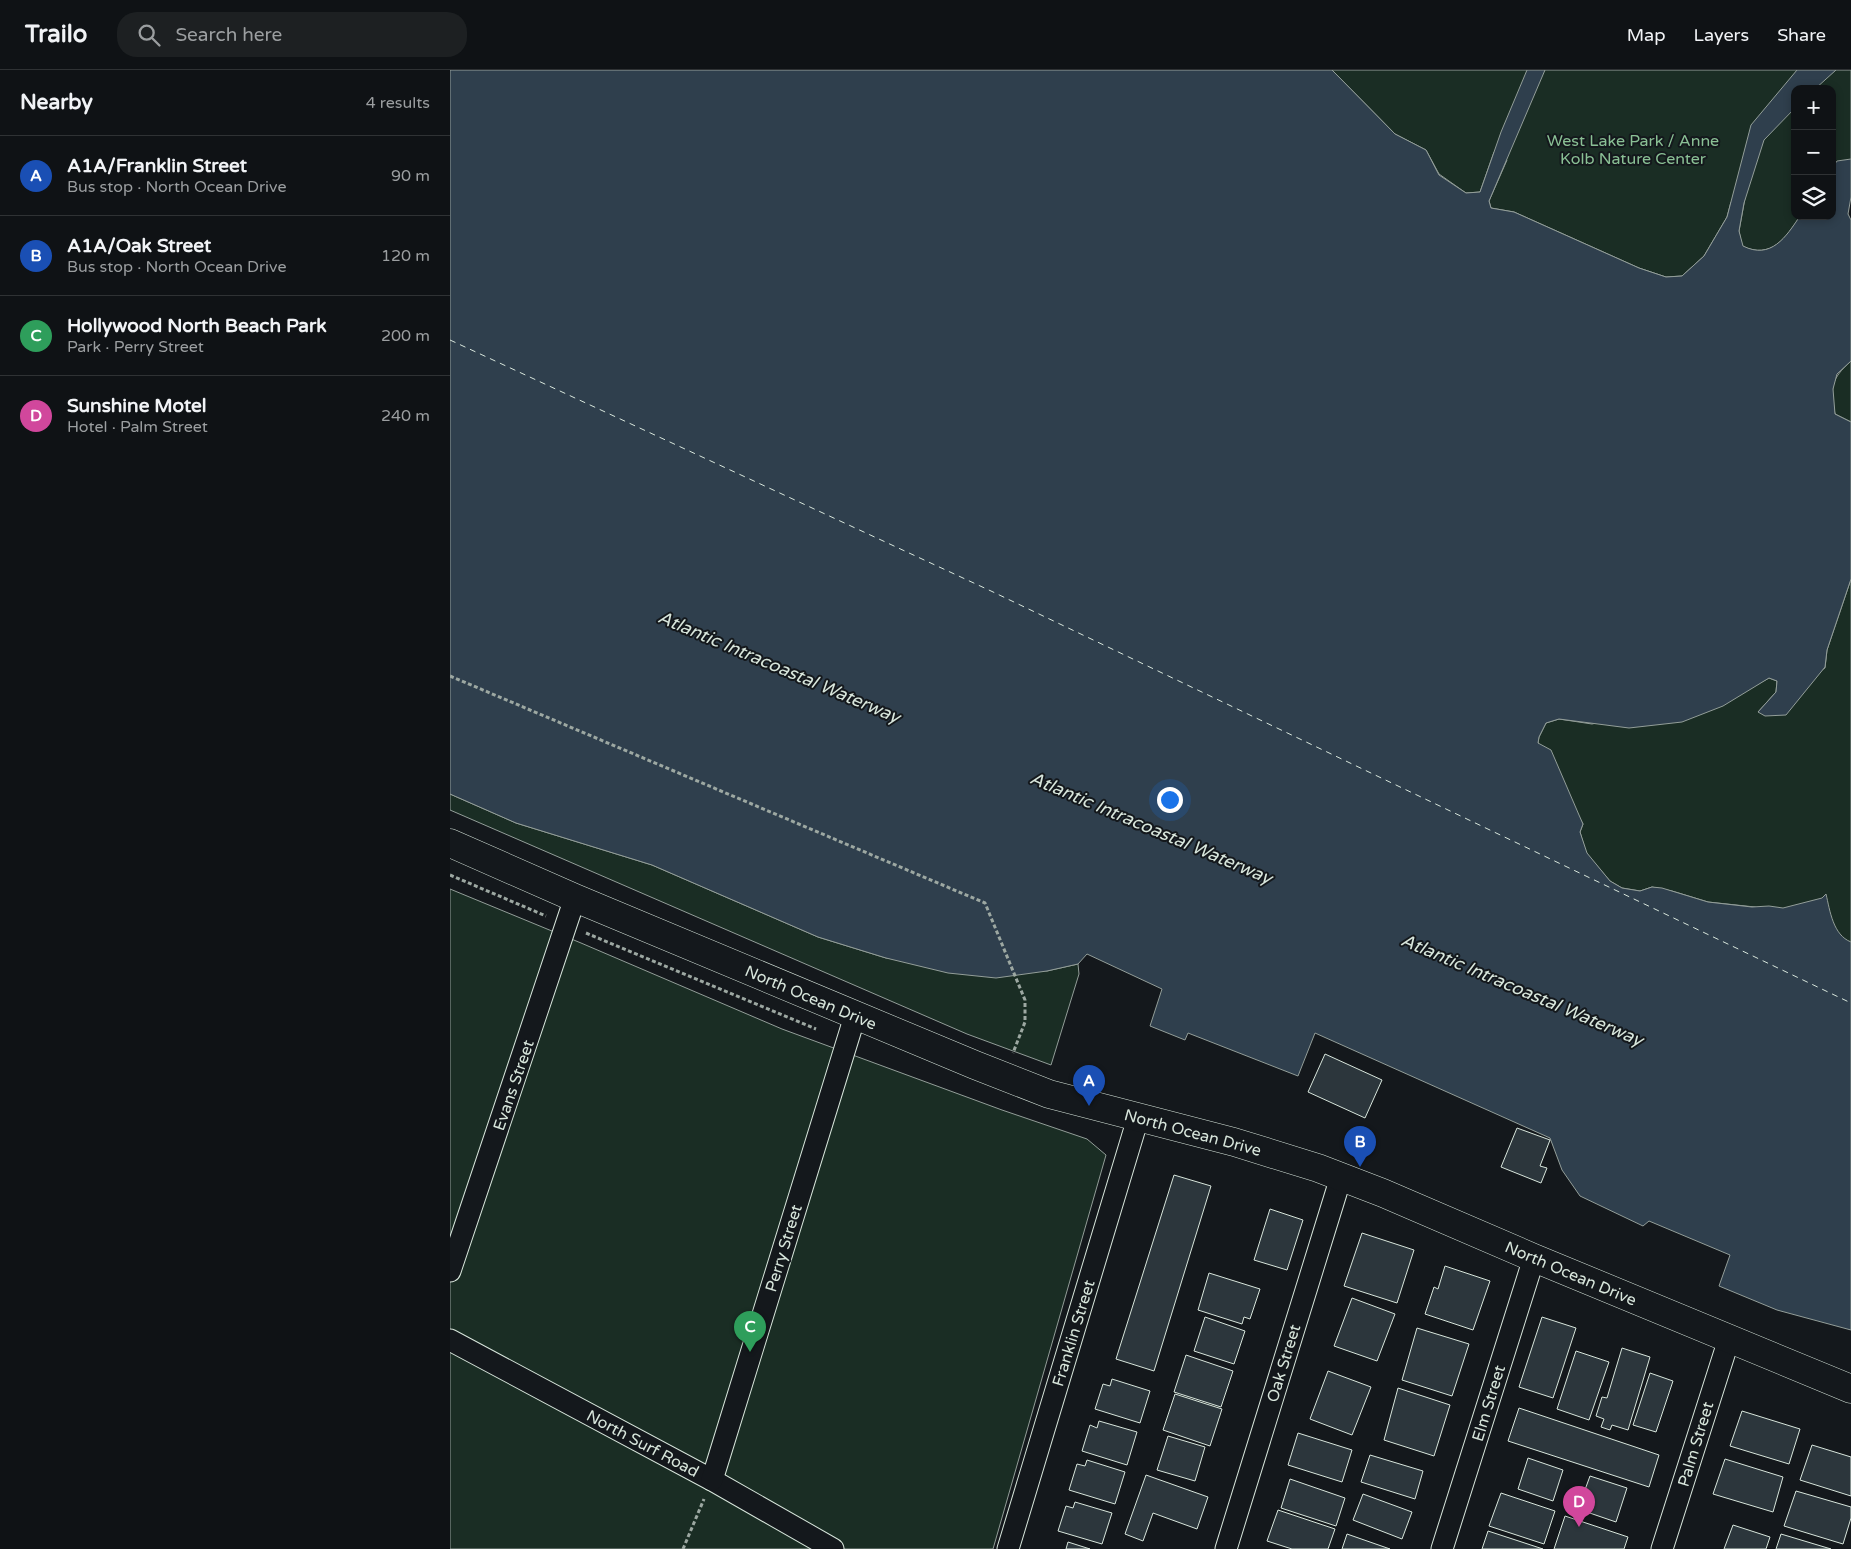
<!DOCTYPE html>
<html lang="en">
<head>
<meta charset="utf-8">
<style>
  :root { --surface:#0f1215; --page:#1d2022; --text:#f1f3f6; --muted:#9b9ea0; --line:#2f3234; --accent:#ffb74d }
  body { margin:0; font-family:"Varela Round",sans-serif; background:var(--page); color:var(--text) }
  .controls { position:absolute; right:15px; top:15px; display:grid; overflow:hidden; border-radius:10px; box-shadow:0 2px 8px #0003 }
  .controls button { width:45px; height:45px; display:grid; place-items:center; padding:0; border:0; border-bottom:1px solid var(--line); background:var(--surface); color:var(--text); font:25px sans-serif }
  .you { position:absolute; left:719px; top:729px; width:18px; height:18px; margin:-12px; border:4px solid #fff; border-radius:50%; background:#1a73e8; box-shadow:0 0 0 8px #1a73e833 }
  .badge { display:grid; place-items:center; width:32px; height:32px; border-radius:50%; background:var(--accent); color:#fff; font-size:16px; font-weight:700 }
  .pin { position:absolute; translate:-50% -41px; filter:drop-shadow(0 1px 2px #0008) }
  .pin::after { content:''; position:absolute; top:26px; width:18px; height:15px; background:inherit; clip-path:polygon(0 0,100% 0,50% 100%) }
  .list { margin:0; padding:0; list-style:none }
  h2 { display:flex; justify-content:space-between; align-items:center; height:65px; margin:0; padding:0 20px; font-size:21px }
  h2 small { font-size:16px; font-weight:400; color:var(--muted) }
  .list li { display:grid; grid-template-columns:32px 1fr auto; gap:15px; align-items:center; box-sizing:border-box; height:80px; padding:0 20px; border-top:1px solid var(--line) }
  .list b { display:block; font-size:19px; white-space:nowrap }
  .list p { margin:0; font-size:16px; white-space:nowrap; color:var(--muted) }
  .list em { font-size:16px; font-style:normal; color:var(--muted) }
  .icon { flex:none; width:28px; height:28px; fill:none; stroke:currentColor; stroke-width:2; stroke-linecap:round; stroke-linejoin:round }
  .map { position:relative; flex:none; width:1401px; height:1479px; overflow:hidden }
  header { display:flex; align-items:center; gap:30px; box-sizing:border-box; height:70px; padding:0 25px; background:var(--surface); border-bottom:1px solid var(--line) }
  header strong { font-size:24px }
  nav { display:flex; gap:28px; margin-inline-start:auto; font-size:18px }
  .search { width:350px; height:45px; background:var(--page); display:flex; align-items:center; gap:12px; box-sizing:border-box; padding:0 18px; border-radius:20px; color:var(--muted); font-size:19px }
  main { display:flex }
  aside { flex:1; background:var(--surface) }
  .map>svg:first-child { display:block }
  .green { fill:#1a2d24; stroke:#939e99 }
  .water { fill:#2f3f4d; stroke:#939e99 }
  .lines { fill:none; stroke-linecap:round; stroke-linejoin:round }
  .ferry { stroke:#d8e6dc; stroke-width:1; stroke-dasharray:6 5; stroke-linecap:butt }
  .building { fill:#2c363c; stroke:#d8e6dc }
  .minor-casing { stroke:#d8e6dc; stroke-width:23 }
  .primary-casing { stroke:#d8e6dc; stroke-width:29 }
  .path { stroke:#9da8a2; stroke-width:3; stroke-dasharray:4 2.5; stroke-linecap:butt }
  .minor { stroke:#14181c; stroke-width:21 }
  .primary { stroke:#14181c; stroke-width:28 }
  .labels { text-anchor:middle; stroke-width:4; stroke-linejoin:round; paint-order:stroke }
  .park-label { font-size:16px; fill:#8ac095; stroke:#14181c }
  .street-label { font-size:16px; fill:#d8e6dc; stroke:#14181c }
  .water-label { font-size:18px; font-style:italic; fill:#d8e6dc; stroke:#14181c }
</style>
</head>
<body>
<header>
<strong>Trailo</strong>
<div class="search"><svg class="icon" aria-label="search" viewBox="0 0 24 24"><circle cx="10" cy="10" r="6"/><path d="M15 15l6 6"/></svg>Search here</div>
<nav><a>Map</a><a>Layers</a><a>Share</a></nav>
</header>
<main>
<aside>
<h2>Nearby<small>4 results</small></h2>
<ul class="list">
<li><span class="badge" style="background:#1a4fb4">A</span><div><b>A1A/Franklin Street</b><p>Bus stop · North Ocean Drive</p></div><em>90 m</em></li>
<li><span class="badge" style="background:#1a4fb4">B</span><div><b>A1A/Oak Street</b><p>Bus stop · North Ocean Drive</p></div><em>120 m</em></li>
<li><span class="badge" style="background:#2e9e5b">C</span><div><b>Hollywood North Beach Park</b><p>Park · Perry Street</p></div><em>200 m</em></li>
<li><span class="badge" style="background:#d1479c">D</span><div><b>Sunshine Motel</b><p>Hotel · Palm Street</p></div><em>240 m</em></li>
</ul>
</aside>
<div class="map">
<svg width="1401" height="1479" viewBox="0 0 1401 1479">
  <rect width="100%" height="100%" fill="#14181c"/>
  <g class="green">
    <path d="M 882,0 L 1401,0 L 1401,121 L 1382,109 L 1382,19 L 1345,19 L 1345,146 L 1350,146 C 1336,168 1321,190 1292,176 L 1289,161 L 1295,128 L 1281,132 L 1277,147 L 1254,186 L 1232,206 L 1216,207 L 1189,198 L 1064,142 L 1041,138 L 1039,131 L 1057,90 L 1044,82 L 1030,122 L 1016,123 L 989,104 L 976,80 L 945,64 Z"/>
    <path d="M 1401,291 L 1401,352 L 1385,344 C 1380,317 1381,309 1401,291 Z"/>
    <path d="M 1401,509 L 1401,873 L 1305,837 L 1258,832 L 1222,821 L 1202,817 L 1190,821 L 1172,818 L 1160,811 L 1136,783 L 1130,762 L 1133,754 L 1088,673 L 1089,667 L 1096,653 L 1109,649 L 1142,654 L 1308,614 L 1319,608 L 1327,611 L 1326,622 L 1308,642 L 1375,598 L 1377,580 Z"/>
    <path d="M 0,724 L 66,753 L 202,795 L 368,867 L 436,888 L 597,901 L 628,894 L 629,904 L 601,995 L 517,964 L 0,740 Z"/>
    <path d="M 0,819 L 131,873 L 332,959 L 552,1040 L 637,1069 L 656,1085 L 543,1479 L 0,1479 Z"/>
  </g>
  <path class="water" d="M 0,0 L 882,0 L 945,64 L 976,80 L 989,105 L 1016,123 L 1030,122 L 1051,62 L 1077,0 L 1095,0 L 1039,131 L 1041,138 L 1064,142 L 1189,198 L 1216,207 L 1232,206 L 1254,186 L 1277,147 L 1301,55 L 1347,0 L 1386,0 L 1365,19 L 1345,19 L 1345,38 L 1314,70 L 1294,133 L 1289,161 L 1293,176 C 1321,190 1336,167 1350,146 L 1382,146 L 1382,98 L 1387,91 L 1401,89 L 1401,127 L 1398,144 L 1401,150 L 1401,291 L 1387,304 L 1383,319 L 1385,344 L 1401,352 L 1401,509 L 1377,580 L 1375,597 L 1336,645 L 1315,646 L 1308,642 L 1326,622 L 1327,611 L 1319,608 L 1273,636 L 1232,652 L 1179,658 L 1109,649 L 1096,653 L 1089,667 L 1088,673 L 1101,680 L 1129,745 L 1133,754 L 1130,762 L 1137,783 L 1160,811 L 1172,818 L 1190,821 L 1202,817 L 1212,818 L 1258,832 L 1302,837 L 1319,836 L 1333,838 L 1372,828 L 1376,824 C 1380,841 1383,865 1401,872 L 1401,1260 L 1327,1240 L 1269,1216 L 1280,1185 L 1199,1151 L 1193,1156 L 1130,1126 L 1112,1100 L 1100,1068 L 865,963 L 848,1006 L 738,963 L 735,970 L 700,956 L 712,919 L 637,884 L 628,894 L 597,901 L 546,908 L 498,903 L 436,888 L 368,867 L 202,795 L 66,753 L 0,724 Z"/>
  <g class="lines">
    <path class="ferry" d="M 0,270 L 541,521 L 1401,933"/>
  </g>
  <g class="building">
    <path d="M 875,984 L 932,1010 L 915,1048 L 858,1022 Z"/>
    <path d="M 1067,1058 L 1100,1070 L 1090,1096 L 1097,1098 L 1091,1113 L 1051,1097 Z"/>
    <path d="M 724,1105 L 761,1116 L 704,1301 L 666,1289 Z"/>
    <path d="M 820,1139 L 853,1150 L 837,1200 L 804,1190 Z"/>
    <path d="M 912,1163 L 964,1180 L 947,1233 L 894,1216 Z"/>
    <path d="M 995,1196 L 1040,1211 L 1023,1260 L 975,1244 L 984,1217 L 988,1219 Z"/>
    <path d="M 759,1203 L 810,1219 L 800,1249 L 794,1247 L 792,1254 L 748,1240 Z"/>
    <path d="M 902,1228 L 945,1244 L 927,1291 L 884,1276 Z"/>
    <path d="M 755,1247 L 795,1261 L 784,1294 L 744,1281 Z"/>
    <path d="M 1092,1247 L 1126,1258 L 1103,1328 L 1069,1317 Z"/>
    <path d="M 967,1258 L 1019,1274 L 1002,1326 L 952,1310 Z"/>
    <path d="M 1172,1278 L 1200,1287 L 1178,1360 L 1162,1355 L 1160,1360 L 1151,1357 L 1154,1349 L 1146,1346 L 1152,1327 L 1157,1328 Z"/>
    <path d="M 1126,1281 L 1159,1292 L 1139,1350 L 1107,1339 Z"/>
    <path d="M 736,1285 L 783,1301 L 771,1337 L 724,1322 Z"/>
    <path d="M 878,1301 L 921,1317 L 902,1365 L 860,1349 Z"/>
    <path d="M 1200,1303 L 1223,1311 L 1206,1362 L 1183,1355 Z"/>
    <path d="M 662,1309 L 700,1321 L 690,1353 L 645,1339 L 653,1314 L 660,1316 Z"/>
    <path d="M 948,1318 L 1000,1335 L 984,1386 L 934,1370 Z"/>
    <path d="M 725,1324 L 772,1339 L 760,1376 L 713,1360 Z"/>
    <path d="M 1069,1338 L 1209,1385 L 1199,1417 L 1058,1371 Z"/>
    <path d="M 1292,1341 L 1350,1359 L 1339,1394 L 1280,1376 Z"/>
    <path d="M 649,1351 L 687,1362 L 677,1395 L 632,1381 L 640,1355 L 647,1358 Z"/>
    <path d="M 848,1363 L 902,1380 L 892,1412 L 838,1395 Z"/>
    <path d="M 718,1366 L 755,1377 L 745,1411 L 707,1400 Z"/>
    <path d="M 1362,1375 L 1401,1387 L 1401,1426 L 1350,1410 Z"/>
    <path d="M 920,1385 L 973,1401 L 965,1429 L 911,1412 Z"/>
    <path d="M 1078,1388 L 1113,1400 L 1103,1431 L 1068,1419 Z"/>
    <path d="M 1275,1389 L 1333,1407 L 1323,1442 L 1263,1424 Z"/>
    <path d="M 637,1390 L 675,1402 L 665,1434 L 619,1420 L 627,1394 L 635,1396 Z"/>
    <path d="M 696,1405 L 758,1427 L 747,1459 L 703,1443 L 693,1471 L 675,1464 Z"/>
    <path d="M 1140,1406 L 1177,1418 L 1166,1452 L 1128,1439 Z"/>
    <path d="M 840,1409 L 895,1428 L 886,1456 L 831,1438 Z"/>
    <path d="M 1346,1421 L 1401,1437 L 1401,1448 L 1393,1474 L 1334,1456 Z"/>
    <path d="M 1051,1423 L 1105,1441 L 1094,1474 L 1039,1456 Z"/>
    <path d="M 913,1424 L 962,1442 L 952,1469 L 903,1450 Z"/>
    <path d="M 625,1432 L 662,1443 L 652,1474 L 608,1461 L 616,1436 L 623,1438 Z"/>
    <path d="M 828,1440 L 885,1459 L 878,1479 L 842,1479 L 817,1471 Z"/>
    <path d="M 1115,1446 L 1178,1467 L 1174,1479 L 1104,1479 Z"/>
    <path d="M 1283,1455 L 1320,1467 L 1316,1479 L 1274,1479 Z"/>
    <path d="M 1038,1461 L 1093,1479 L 1032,1479 Z"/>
    <path d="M 897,1464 L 940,1479 L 892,1479 Z"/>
    <path d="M 1331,1464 L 1381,1479 L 1326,1479 Z"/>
    <path d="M 618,1472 L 640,1479 L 616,1479 Z"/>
  </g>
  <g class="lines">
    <g class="minor-casing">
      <g id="minor">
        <path d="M 0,1201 L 125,828"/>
        <path d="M 0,1270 L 262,1410 L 383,1479"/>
        <path d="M 262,1410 L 405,946"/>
        <path d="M 558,1479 L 688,1048"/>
        <path d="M 776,1479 L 891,1107"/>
        <path d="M 992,1479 L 1084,1188"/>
        <path d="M 1212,1479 L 1279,1269"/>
      </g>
    </g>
    <g class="primary-casing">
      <path id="primary" d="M 0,773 L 125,828 L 525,995 L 599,1024 L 784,1072 L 868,1098 L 933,1123 L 1084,1188 L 1401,1319"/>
    </g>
    <g class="path">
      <path d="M 0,606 L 535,833 L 575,930 L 575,952 L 563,983"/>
      <path d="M 0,805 L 96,846"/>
      <path d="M 136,863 L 366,959"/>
      <path d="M 233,1479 L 254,1429"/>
    </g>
    <use href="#minor" class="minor"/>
    <use href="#primary" class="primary"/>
  </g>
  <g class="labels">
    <g class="park-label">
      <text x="1183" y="76">West Lake Park / Anne<tspan x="1183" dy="18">Kolb Nature Center</tspan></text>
    </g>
    <g class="street-label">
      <text transform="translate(361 927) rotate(23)" y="6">North Ocean Drive</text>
      <text transform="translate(63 1015) rotate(-71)" y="6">Evans Street</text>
      <text transform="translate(743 1062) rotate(15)" y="6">North Ocean Drive</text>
      <text transform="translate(333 1178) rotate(-73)" y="6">Perry Street</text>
      <text transform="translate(1121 1203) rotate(23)" y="6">North Ocean Drive</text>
      <text transform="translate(623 1263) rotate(-73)" y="6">Franklin Street</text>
      <text transform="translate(833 1293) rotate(-73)" y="6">Oak Street</text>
      <text transform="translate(1038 1333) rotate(-73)" y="6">Elm Street</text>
      <text transform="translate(193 1373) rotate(28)" y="6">North Surf Road</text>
      <text transform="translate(1245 1374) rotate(-73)" y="6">Palm Street</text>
    </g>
    <g class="water-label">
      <text transform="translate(329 597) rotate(23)" y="6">Atlantic Intracoastal Waterway</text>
      <text transform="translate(701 758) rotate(23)" y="6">Atlantic Intracoastal Waterway</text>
      <text transform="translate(1072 920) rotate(23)" y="6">Atlantic Intracoastal Waterway</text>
    </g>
  </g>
</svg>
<div class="controls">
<button>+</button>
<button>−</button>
<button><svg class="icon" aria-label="layers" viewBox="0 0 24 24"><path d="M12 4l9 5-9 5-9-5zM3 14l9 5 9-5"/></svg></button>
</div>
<div class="you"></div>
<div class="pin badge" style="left:639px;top:1036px;background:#1a4fb4">A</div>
<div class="pin badge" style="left:910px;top:1097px;background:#1a4fb4">B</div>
<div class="pin badge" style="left:300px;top:1282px;background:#2e9e5b">C</div>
<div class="pin badge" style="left:1129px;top:1457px;background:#d1479c">D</div>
</div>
</main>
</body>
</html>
